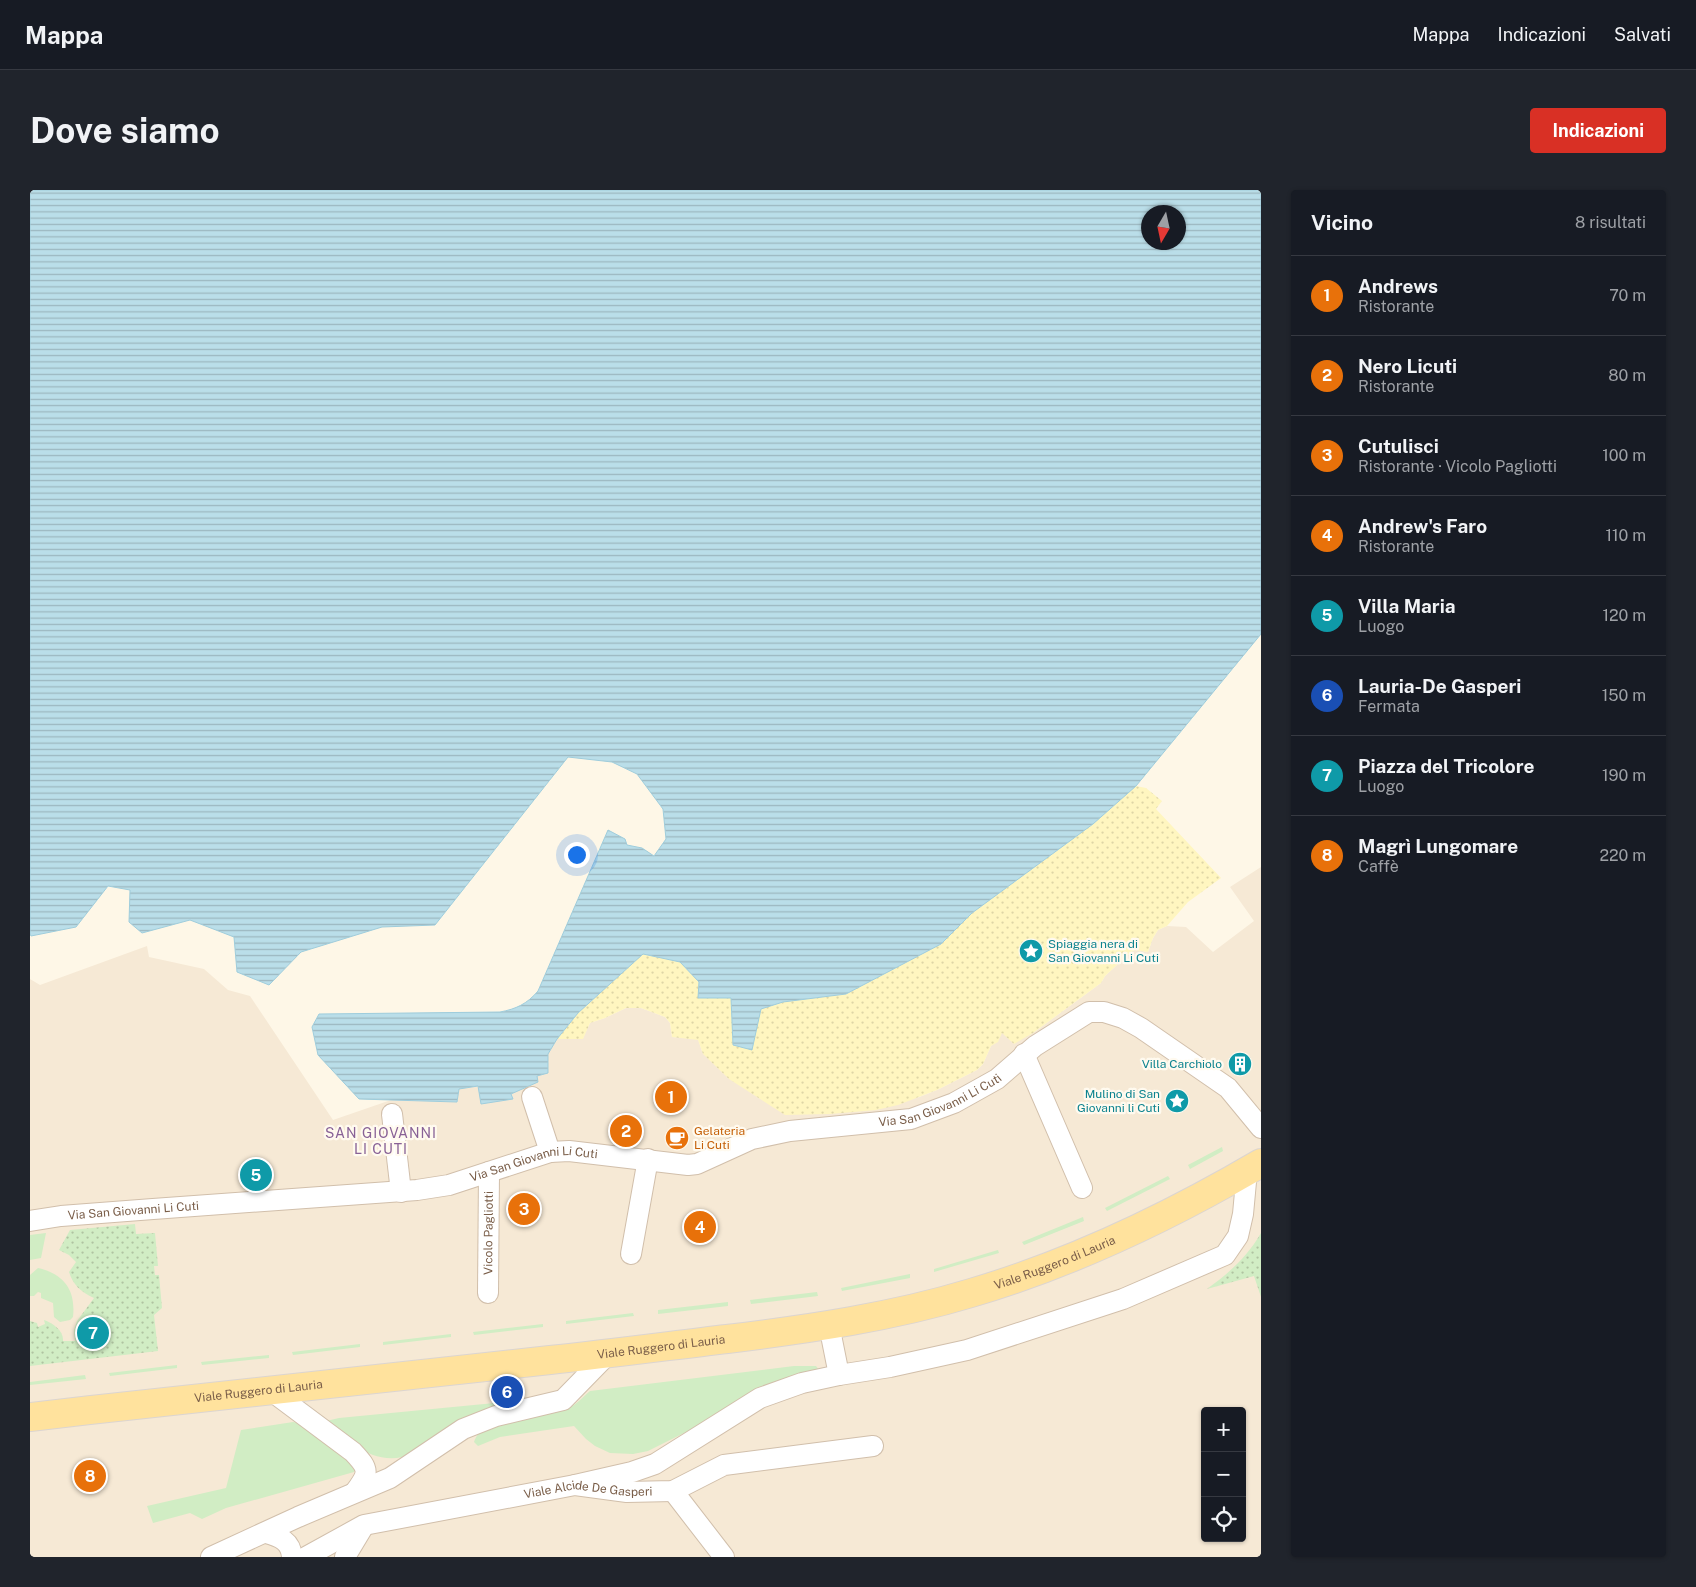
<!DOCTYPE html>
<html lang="it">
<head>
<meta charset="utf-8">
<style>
  :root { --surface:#171b24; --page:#20242c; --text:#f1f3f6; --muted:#9ea1a6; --line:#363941; --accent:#d93025 }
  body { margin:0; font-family:"Public Sans",sans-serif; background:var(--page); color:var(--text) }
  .controls { position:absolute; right:15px; bottom:15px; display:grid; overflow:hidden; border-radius:5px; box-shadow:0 1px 4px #0004 }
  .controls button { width:45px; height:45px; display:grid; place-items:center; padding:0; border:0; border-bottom:1px solid var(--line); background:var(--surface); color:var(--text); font:25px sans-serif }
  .compass { position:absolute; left:1111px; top:15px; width:45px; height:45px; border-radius:50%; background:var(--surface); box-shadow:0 1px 4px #0004; rotate:189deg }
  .you { position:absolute; left:546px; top:664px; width:18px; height:18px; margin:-12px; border:4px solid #fff; border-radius:50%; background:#1a73e8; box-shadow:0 0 0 8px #1a73e833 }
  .badge { display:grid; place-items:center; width:32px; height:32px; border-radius:50%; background:var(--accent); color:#fff; font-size:16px; font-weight:700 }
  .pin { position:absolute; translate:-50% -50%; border:2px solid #fff; box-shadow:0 1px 5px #0006 }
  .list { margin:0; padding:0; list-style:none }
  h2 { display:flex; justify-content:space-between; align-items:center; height:65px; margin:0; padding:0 20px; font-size:21px }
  h2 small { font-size:16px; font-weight:400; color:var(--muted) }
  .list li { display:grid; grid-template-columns:32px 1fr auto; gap:15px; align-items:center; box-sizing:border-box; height:80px; padding:0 20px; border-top:1px solid var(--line) }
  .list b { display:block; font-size:19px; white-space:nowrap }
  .list p { margin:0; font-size:16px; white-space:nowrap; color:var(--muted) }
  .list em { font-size:16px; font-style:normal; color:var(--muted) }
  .icon { flex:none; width:28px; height:28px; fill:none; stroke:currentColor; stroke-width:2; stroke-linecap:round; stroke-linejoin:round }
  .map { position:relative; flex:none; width:1231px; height:1367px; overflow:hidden; border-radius:5px }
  header { display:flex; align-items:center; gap:30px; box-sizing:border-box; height:70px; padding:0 25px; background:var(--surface); border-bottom:1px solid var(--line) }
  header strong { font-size:24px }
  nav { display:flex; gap:28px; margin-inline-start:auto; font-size:18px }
  .intro { display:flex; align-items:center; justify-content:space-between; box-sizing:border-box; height:120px; padding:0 30px }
  h1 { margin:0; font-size:35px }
  .button { padding:12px 22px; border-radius:5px; background:var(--accent); color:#fff; font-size:18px; font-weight:700 }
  main { display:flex; gap:30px; padding:0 30px }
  aside { flex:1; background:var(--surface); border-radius:5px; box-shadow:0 1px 4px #0004 }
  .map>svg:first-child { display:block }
  .residential { fill:#f6e9d5; fill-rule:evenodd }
  .grass { fill:url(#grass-dots) }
  .sand { fill:url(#sand-dots) }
  .garden { fill:#d1edc4 }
  .water { fill:url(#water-rules); stroke:#9fcddc; fill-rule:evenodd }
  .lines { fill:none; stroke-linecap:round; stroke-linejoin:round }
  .street-casing { stroke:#d1bfab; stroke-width:22 }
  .primary-casing { stroke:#dcd5d0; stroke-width:30 }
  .street { stroke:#fff; stroke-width:20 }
  .primary { stroke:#ffe29d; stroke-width:28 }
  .labels { text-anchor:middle; stroke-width:4.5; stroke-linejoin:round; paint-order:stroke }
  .culture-label { font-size:12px; fill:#0d838f; stroke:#fffaef; text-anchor:end }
  .street-label { font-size:12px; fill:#7a5e49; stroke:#fffaef }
  .food-label { font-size:12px; fill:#c56008; stroke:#fffaef; text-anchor:start }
  .neighbourhood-label { font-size:14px; letter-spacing:1px; fill:#886196; stroke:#fffaef }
</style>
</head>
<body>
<header>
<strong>Mappa</strong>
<nav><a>Mappa</a><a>Indicazioni</a><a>Salvati</a></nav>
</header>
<div class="intro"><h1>Dove siamo</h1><a class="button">Indicazioni</a></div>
<main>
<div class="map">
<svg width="1231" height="1367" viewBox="0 0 1231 1367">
  <defs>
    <pattern id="grass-dots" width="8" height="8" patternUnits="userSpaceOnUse" patternTransform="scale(1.25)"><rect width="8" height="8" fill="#d1edc4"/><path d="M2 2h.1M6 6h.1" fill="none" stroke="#afc3a1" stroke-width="1.8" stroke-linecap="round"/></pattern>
    <pattern id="sand-dots" width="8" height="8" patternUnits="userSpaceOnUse" patternTransform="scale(1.25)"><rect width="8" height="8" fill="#fff6c0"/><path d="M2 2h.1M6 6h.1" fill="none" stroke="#ded5a6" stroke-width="1.8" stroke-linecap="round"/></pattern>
    <pattern id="water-rules" width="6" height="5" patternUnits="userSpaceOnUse" patternTransform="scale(1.25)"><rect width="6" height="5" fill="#badee9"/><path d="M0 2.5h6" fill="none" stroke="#9cb7bf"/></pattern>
  </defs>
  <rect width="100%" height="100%" fill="#fef7e7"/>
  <path class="residential" d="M 1231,677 L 1231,1367 L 0,1367 L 0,789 L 10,795 L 117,756 L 119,767 L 174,779 L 198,800 L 220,806 L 303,930 L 361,910 L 427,912 L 429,899 L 448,896 L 451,914 L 482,908 L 480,904 L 497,897 L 506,886 L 518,883 L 518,864 L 527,849 L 553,848 L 560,833 L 575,828 L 596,818 L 611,818 L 635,827 L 640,833 L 642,847 L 668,849 L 673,864 L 887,908 L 907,900 L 947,880 L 953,874 L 961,856 L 972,843 L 1003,843 L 1071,793 L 1075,786 L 1101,762 L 1105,760 L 1118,762 L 1123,748 L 1128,740 L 1137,736 L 1156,737 L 1183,762 L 1224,731 L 1200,697 ZM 1175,1221 L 1212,1221 L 1212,1348 L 1175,1348 Z"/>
  <g class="grass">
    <path d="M 105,1034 L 106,1044 L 125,1043 L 128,1076 L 124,1076 L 125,1085 L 129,1085 L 132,1118 L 124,1125 L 128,1161 L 0,1176 L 0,1131 L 7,1133 L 8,1137 L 15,1134 L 14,1130 C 23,1133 34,1141 33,1151 L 45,1151 L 44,1140 L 47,1131 L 64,1108 C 51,1102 43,1095 39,1082 L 46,1072 L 39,1065 L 29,1060 L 40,1040 Z"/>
    <path d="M 1231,1043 L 1231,1107 L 1224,1086 L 1177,1099 C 1199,1083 1217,1067 1231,1043 Z"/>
  </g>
  <path class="sand" d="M 1106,596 L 1116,598 L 1132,611 L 1126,619 L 1191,688 L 1158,712 L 1137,736 L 1128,740 L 1123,748 L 1118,762 L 1105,760 L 1101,762 L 1075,786 L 1071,793 L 1003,843 L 984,854 L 972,843 L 968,852 L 961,856 L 953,874 L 947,880 L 907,900 L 868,915 L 846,920 L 800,924 L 755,925 L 699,889 L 673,864 L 668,850 L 642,847 L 640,833 L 635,827 L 611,818 L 596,818 L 575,828 L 560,833 L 553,849 L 527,849 L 548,823 L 613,764 L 650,772 L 669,792 L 701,808 L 703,855 L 731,819 L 753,812 L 816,804 L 911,754 L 942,723 L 1063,634 Z"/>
  <g class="garden">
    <path d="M 1192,957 L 1193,961 L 1160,979 L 1158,975 Z"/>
    <path d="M 1138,986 L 1140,989 L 1077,1021 L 1075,1018 Z"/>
    <path d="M 1053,1027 L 1054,1031 L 994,1055 L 992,1052 Z"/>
    <path d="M 16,1043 L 11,1068 L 0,1070 L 0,1045 Z"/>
    <path d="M 968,1060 L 969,1063 L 904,1082 L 904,1079 Z"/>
    <path d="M 8,1078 C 34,1084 46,1100 43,1127 L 40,1130 L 30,1132 L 24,1127 L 23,1113 L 11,1108 L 11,1103 L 8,1102 L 4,1106 L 0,1106 L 0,1085 Z"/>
    <path d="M 880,1084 L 880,1088 L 812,1101 L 811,1098 Z"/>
    <path d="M 787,1102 L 788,1106 L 721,1114 L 720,1110 Z"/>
    <path d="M 698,1112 L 698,1116 L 628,1124 L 628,1120 Z"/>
    <path d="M 603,1123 L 604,1126 L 536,1134 L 536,1131 Z"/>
    <path d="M 513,1134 L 513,1137 L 444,1145 L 443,1142 Z"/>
    <path d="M 421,1144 L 421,1147 L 353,1155 L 353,1152 Z"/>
    <path d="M 330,1154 L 330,1157 L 263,1165 L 262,1162 Z"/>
    <path d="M 239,1165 L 239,1168 L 172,1175 L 171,1172 Z"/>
    <path d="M 147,1175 L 147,1178 L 80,1186 L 79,1183 Z"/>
    <path d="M 764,1176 L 786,1176 L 789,1180 L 666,1237 L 618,1261 L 603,1264 L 580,1263 L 565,1256 L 556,1249 L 544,1236 L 470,1247 L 448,1256 L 444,1252 C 454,1221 513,1228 539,1218 C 546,1215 554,1206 560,1201 Z"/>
    <path d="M 55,1185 L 56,1189 L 0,1195 L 0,1192 Z"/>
    <path d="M 526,1207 L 437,1228 L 372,1267 C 342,1274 314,1249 292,1232 L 309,1228 Z"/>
    <path d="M 263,1232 L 273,1234 L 326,1272 L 324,1282 L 196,1318 L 172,1329 L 160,1323 L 123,1333 L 117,1316 L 196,1298 L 211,1240 Z"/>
  </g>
  <path class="water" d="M 0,0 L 1231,0 L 1231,444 L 1106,596 L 1063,634 L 942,723 L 911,754 L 816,804 L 753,812 L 731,819 L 722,860 L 703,855 L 701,808 L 668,808 L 669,792 L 650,772 L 613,764 L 548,823 L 527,849 L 518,864 L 518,883 L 507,886 L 508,892 L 481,904 L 483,909 L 451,914 L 448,896 L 429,899 L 427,912 L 329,909 L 288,865 L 282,837 L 289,824 L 470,822 C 486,819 497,814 508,801 L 578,640 L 595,649 L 597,655 L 612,658 L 624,666 L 636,649 L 633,619 L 607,584 L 582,572 L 538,567 L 405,735 L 352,737 L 271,762 L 239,795 L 207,782 L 204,747 L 160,730 L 112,743 L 99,732 L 100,700 L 78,696 L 46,737 L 1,746 L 0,744 ZM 1118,22 L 1148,22 L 1148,52 L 1118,52 Z"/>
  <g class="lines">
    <g class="street-casing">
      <g id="street">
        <path d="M 994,864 L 1052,998"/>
        <path d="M 502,907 L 520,962"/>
        <path d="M 362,924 L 371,1002"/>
        <path id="s1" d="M 0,1031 L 31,1026 L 123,1019 L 387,1000 L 419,995 L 520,962 L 539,961 L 658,975 L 667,974 L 722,949 L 760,941 L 881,929 L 924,913 L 967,889 L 1005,856 L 1059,822 L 1074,822 L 1093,828 L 1111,838 L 1198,898 L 1231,938"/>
        <path d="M 601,1064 L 618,969"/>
        <path id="s2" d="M 458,1103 L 459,982"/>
        <path d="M 799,1135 L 809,1185"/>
        <path d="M 240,1200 L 323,1262 C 340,1280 339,1283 325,1302"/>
        <path d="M 545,1295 L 602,1282 L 625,1274 L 730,1208 L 772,1193 L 809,1185 L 860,1177 L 937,1160 L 1093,1109 L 1195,1065 L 1208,1046 L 1213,1024 L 1217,981"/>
        <path d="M 643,1301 L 694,1367"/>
        <path d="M 236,1343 C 250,1347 261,1351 262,1367"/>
        <path d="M 181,1367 L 268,1327 L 360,1288 L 433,1239 L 466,1226 L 533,1210 L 578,1164"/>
        <path id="s3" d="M 276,1367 L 334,1335 L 545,1295 L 597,1302 L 643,1301 L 694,1275 L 843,1256"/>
        <path d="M 315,1367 L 333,1337"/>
      </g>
    </g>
    <g class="primary-casing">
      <g id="primary">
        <path id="s4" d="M 0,1227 C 173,1207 346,1188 520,1170 C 579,1164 638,1156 697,1149 C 779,1139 862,1127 941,1103 C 1043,1073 1139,1027 1231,973"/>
      </g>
    </g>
    <use href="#street" class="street"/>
    <use href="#primary" class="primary"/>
  </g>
  <defs>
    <g id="sight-disc" transform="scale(1.25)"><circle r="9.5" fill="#0f9aa8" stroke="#fffaef"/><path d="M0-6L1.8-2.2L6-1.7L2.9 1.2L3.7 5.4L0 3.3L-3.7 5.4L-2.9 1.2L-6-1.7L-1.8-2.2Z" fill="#fff"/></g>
    <g id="building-disc" transform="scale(1.25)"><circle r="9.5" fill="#0f9aa8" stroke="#fffaef"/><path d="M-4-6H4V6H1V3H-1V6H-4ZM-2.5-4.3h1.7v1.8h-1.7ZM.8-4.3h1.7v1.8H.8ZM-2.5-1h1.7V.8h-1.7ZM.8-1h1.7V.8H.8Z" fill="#fff"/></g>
    <g id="cafe-disc" transform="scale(1.25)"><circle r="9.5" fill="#e8710a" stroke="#fffaef"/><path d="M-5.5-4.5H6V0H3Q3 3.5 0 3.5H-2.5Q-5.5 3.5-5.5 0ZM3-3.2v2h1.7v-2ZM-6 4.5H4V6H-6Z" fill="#fff"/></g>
  </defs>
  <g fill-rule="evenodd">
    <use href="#sight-disc" x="1001" y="761"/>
    <use href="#building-disc" x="1210" y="874"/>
    <use href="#sight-disc" x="1147" y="911"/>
    <use href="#cafe-disc" x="647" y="948"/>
  </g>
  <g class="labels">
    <g class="culture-label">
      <text x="1018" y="758" text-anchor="start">Spiaggia nera di<tspan x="1018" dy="14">San Giovanni Li Cuti</tspan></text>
      <text x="1192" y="878">Villa Carchiolo</text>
      <text x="1130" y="908">Mulino di San<tspan x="1130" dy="14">Giovanni li Cuti</tspan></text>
    </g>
    <g class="street-label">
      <text dy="4" stroke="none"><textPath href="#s1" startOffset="929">Via San Giovanni Li Cuti</textPath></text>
      <text dy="4" stroke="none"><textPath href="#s1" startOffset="509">Via San Giovanni Li Cuti</textPath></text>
      <text dy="4" stroke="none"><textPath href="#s1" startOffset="104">Via San Giovanni Li Cuti</textPath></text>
      <text dy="4" stroke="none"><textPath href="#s2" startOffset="60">Vicolo Pagliotti</textPath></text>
      <text dy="4" stroke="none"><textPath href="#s4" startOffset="1039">Viale Ruggero di Lauria</textPath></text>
      <text dy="4" stroke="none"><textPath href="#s4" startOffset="635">Viale Ruggero di Lauria</textPath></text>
      <text dy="4" stroke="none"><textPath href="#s4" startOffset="230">Viale Ruggero di Lauria</textPath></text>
      <text dy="4" stroke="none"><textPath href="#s3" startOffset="294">Viale Alcide De Gasperi</textPath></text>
    </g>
    <g class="food-label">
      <text x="664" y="945">Gelateria<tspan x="664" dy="14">Li Cuti</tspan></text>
    </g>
    <g class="neighbourhood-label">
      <text x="351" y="948">SAN GIOVANNI<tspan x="351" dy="16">LI CUTI</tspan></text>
    </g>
  </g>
</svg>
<div class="controls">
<button>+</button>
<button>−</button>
<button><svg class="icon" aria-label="locate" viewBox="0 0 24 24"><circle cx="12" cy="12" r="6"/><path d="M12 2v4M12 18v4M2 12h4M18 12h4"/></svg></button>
</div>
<svg class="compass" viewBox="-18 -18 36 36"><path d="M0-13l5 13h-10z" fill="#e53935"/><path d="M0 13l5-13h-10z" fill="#9ea1a6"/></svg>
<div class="you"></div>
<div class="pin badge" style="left:641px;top:907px;background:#e8710a">1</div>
<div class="pin badge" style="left:596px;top:941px;background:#e8710a">2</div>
<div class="pin badge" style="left:494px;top:1019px;background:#e8710a">3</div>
<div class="pin badge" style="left:670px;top:1037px;background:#e8710a">4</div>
<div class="pin badge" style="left:226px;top:985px;background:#0f9aa8">5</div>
<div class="pin badge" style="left:477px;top:1202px;background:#1a4fb4">6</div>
<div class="pin badge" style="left:63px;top:1143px;background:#0f9aa8">7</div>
<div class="pin badge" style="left:60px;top:1286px;background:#e8710a">8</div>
</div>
<aside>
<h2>Vicino<small>8 risultati</small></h2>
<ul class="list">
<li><span class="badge" style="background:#e8710a">1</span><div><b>Andrews</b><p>Ristorante</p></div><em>70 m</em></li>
<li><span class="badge" style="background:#e8710a">2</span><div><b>Nero Licuti</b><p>Ristorante</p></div><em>80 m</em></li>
<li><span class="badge" style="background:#e8710a">3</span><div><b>Cutulisci</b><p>Ristorante · Vicolo Pagliotti</p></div><em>100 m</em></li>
<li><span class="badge" style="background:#e8710a">4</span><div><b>Andrew's Faro</b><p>Ristorante</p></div><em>110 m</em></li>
<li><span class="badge" style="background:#0f9aa8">5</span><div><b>Villa Maria</b><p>Luogo</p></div><em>120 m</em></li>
<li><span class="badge" style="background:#1a4fb4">6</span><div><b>Lauria-De Gasperi</b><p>Fermata</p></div><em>150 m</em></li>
<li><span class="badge" style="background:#0f9aa8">7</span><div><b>Piazza del Tricolore</b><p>Luogo</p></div><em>190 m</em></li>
<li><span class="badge" style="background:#e8710a">8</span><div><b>Magrì Lungomare</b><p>Caffè</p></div><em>220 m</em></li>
</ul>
</aside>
</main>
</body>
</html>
